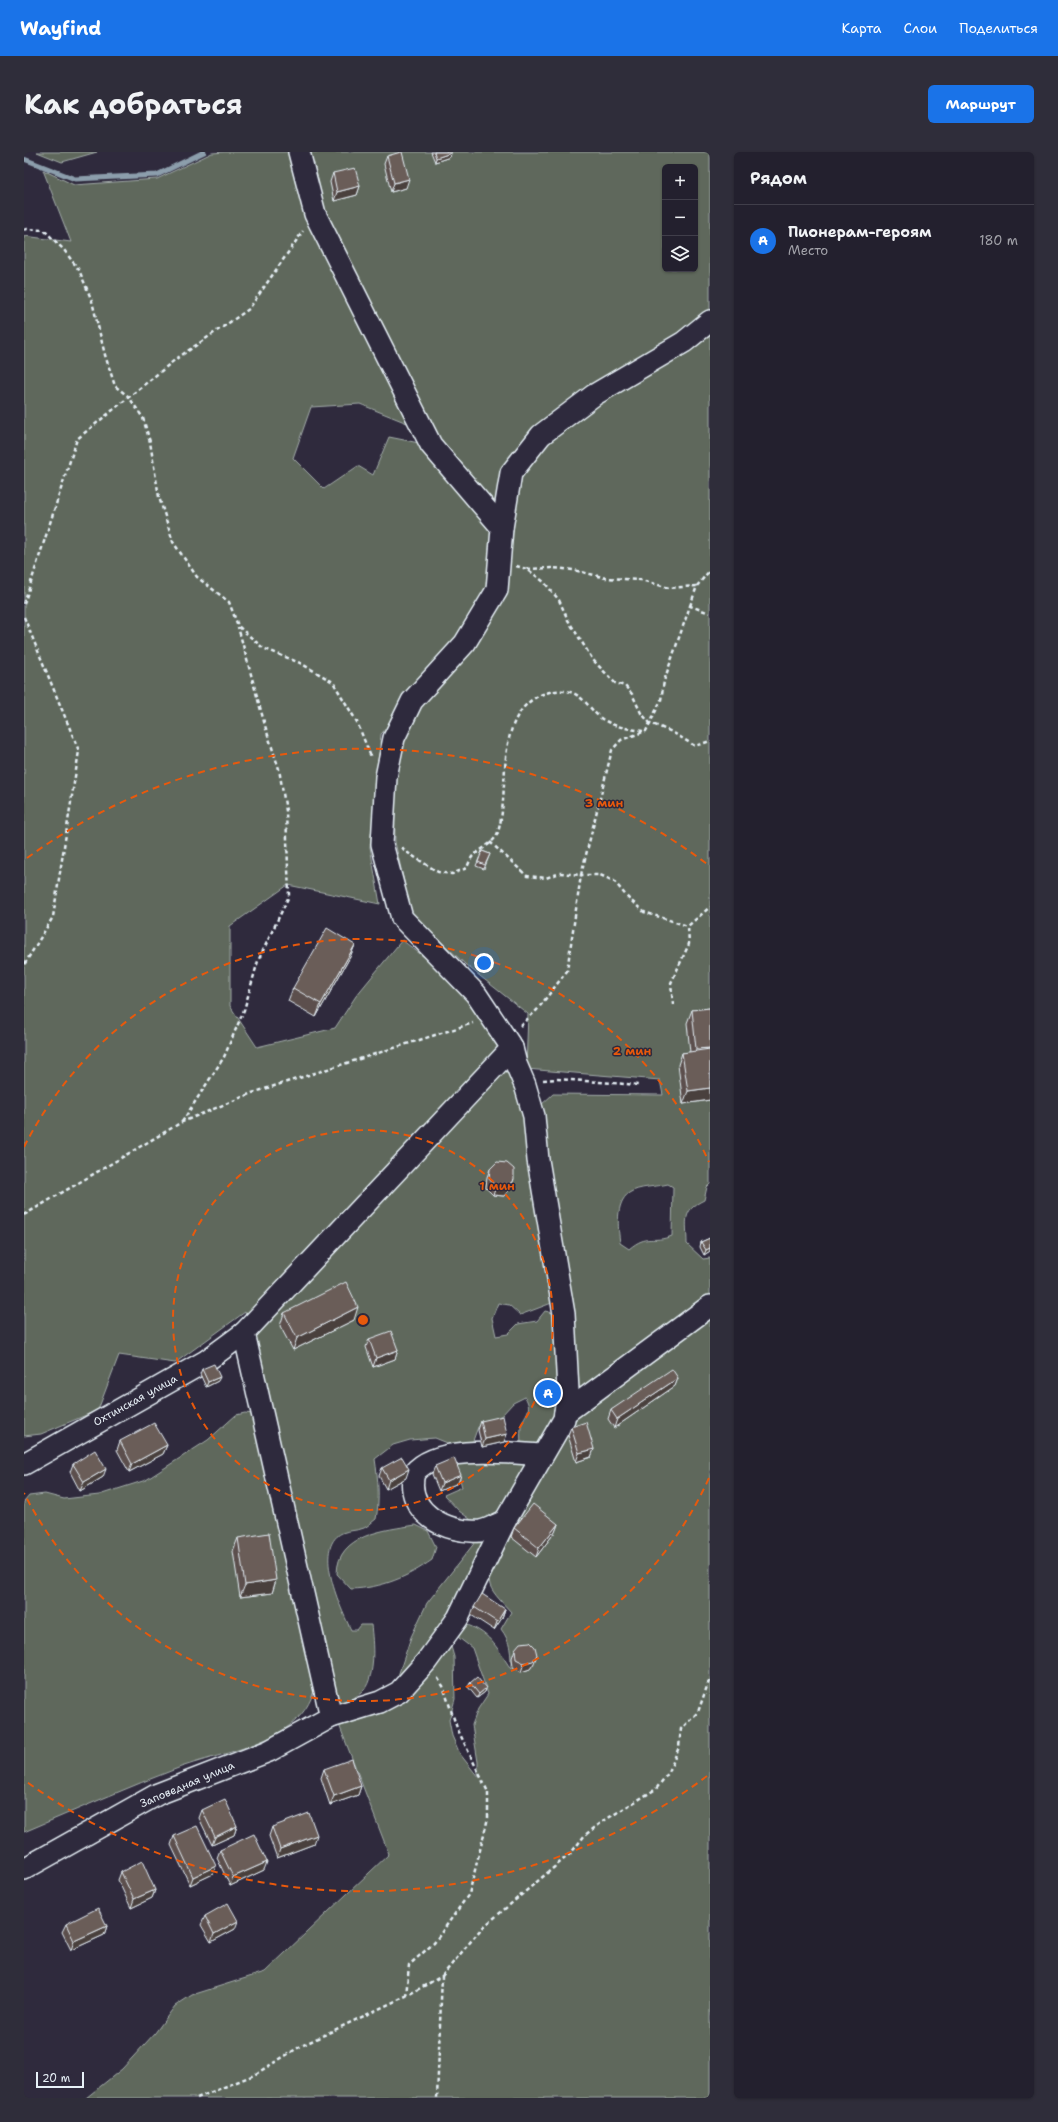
<!DOCTYPE html>
<html lang="ru">
<head>
<meta charset="utf-8">
<style>
  :root { --surface:#23202e; --page:#2f2d3a; --text:#f1f3f6; --muted:#a3a3aa; --line:#403e4a; --accent:#1a73e8 }
  body { margin:0; font-family:"Shantell Sans",sans-serif; background:var(--page); color:var(--text) }
  .controls { position:absolute; right:12px; top:12px; display:grid; overflow:hidden; border-radius:6px; box-shadow:0 1px 3px #0004 }
  .controls button { width:36px; height:36px; display:grid; place-items:center; padding:0; border:0; border-bottom:1px solid var(--line); background:var(--surface); color:var(--text); font:20px sans-serif }
  .scale { position:absolute; left:12px; bottom:10px; width:48px; box-sizing:border-box; padding-left:4px; border:2px solid #e8f1f8; border-top:0; font-size:11px; line-height:14px; white-space:nowrap; color:#e8f1f8; -webkit-text-stroke:3px #2f2a3d; paint-order:stroke }
  .you { position:absolute; left:460px; top:811px; width:14px; height:14px; margin:-10px; border:3px solid #fff; border-radius:50%; background:#1a73e8; box-shadow:0 0 0 6px #1a73e833 }
  .badge { display:grid; place-items:center; width:26px; height:26px; border-radius:50%; background:var(--accent); color:#fff; font-size:13px; font-weight:700 }
  .pin { position:absolute; translate:-50% -50%; border:2px solid #fff; box-shadow:0 1px 4px #0006 }
  .list { margin:0; padding:0; list-style:none }
  h2 { display:flex; justify-content:space-between; align-items:center; height:52px; margin:0; padding:0 16px; font-size:17px }
  h2 small { font-size:13px; font-weight:400; color:var(--muted) }
  .list li { display:grid; grid-template-columns:26px 1fr auto; gap:12px; align-items:center; box-sizing:border-box; height:72px; padding:0 16px; border-top:1px solid var(--line) }
  .list b { display:block; font-size:15px; white-space:nowrap }
  .list p { margin:0; font-size:13px; white-space:nowrap; color:var(--muted) }
  .list em { font-size:13px; font-style:normal; color:var(--muted) }
  .icon { flex:none; width:22px; height:22px; fill:none; stroke:currentColor; stroke-width:2; stroke-linecap:round; stroke-linejoin:round }
  .map { position:relative; flex:none; width:686px; height:1946px; overflow:hidden; border-radius:6px }
  header { display:flex; align-items:center; gap:24px; box-sizing:border-box; height:56px; padding:0 20px; background:var(--accent); color:#fff }
  header strong { font-size:19px }
  nav { display:flex; gap:22px; margin-inline-start:auto; font-size:14px }
  .intro { display:flex; align-items:center; justify-content:space-between; box-sizing:border-box; height:96px; padding:0 24px }
  h1 { margin:0; font-size:28px }
  .button { padding:10px 18px; border-radius:6px; background:var(--accent); color:#fff; font-size:14px; font-weight:700 }
  main { display:flex; gap:24px; padding:0 24px }
  aside { flex:1; background:var(--surface); border-radius:6px; box-shadow:0 1px 3px #0004 }
  .map>svg:first-child { display:block }
  .green { fill:#5e685b; stroke:#a3acaa; fill-rule:evenodd }
  .lines { fill:none; stroke-linecap:round; stroke-linejoin:round }
  .stream { stroke:#8c9eac; stroke-width:5 }
  .minor-casing { stroke:#e8f1f8; stroke-width:24 }
  .path { stroke:#e8f1f8; stroke-width:2.5; stroke-dasharray:4 3; stroke-linecap:butt }
  .minor { stroke:#2f2a3d; stroke-width:21 }
  .wall { fill:#5b504d; stroke:#e8f1f8 }
  .shaded-wall { fill:#4a413e; stroke:#e8f1f8 }
  .building { fill:#6a5d59; stroke:#e8f1f8 }
  .ring { fill:none; stroke:#e8590c; stroke-width:2; stroke-dasharray:7 5 }
  .labels { text-anchor:middle; stroke-width:3; stroke-linejoin:round; paint-order:stroke }
  .street-label { font-size:11px; fill:#e8f1f8; stroke:#2f2a3d }
  .centre { fill:#e8590c; stroke:#2f2a3d; stroke-width:2 }
  .ring-label { font-size:12px; text-anchor:middle; font-weight:bold; fill:#e8590c; stroke:#2f2a3d; stroke-width:3; stroke-linejoin:round; paint-order:stroke }
</style>
</head>
<body>
<header>
<strong>Wayfind</strong>
<nav><a>Карта</a><a>Слои</a><a>Поделиться</a></nav>
</header>
<div class="intro"><h1>Как добраться</h1><a class="button">Маршрут</a></div>
<main>
<div class="map">
<svg width="686" height="1946" viewBox="0 0 686 1946">
  <rect width="100%" height="100%" fill="#2f2a3d"/>
  <filter id="ink" filterUnits="userSpaceOnUse"><feTurbulence type="fractalNoise" baseFrequency=".025" numOctaves="2"/><feDisplacementMap in="SourceGraphic" scale="8" xChannelSelector="R" yChannelSelector="G"/><feConvolveMatrix kernelMatrix="1 2 1 2 8 2 1 2 1" color-interpolation-filters="sRGB"/></filter>
  <g filter="url(#ink)">
    <g class="green">
      <path d="M 13,0 L 73,0 L 38,10 Z"/>
      <path d="M 201,0 L 269,0 L 283,64 L 300,103 L 388,273 L 336,252 L 287,255 L 269,306 L 300,337 L 334,314 L 349,323 L 365,285 L 405,293 L 477,378 L 475,423 L 479,375 L 407,291 L 407,280 L 390,243 L 301,60 L 286,0 L 686,0 L 686,1032 L 683,1035 L 680,1048 C 657,1059 663,1069 663,1092 L 679,1107 L 686,1106 L 686,1946 L 62,1946 L 98,1917 L 131,1881 L 151,1854 L 168,1843 L 241,1820 L 365,1702 L 314,1570 L 327,1556 L 354,1548 L 370,1536 L 387,1485 L 403,1451 L 452,1389 L 473,1378 L 436,1450 L 415,1482 L 426,1491 L 430,1505 L 431,1547 L 425,1568 L 428,1584 L 436,1602 L 454,1625 L 454,1610 L 448,1573 L 454,1557 L 464,1542 L 448,1496 L 435,1486 L 434,1479 L 437,1471 C 466,1479 472,1495 487,1517 C 487,1502 487,1490 477,1477 L 487,1460 C 480,1452 469,1442 466,1433 C 460,1411 483,1374 493,1354 C 478,1361 467,1369 450,1370 L 435,1359 L 420,1343 L 438,1335 L 430,1306 L 459,1303 L 510,1306 L 515,1310 L 541,1271 L 548,1244 L 545,1170 L 516,1008 L 512,964 L 516,954 L 529,942 L 639,943 L 636,928 L 502,917 L 504,862 L 442,813 L 387,761 L 371,690 L 370,619 L 387,549 L 357,582 L 346,695 L 356,752 L 264,733 L 206,774 L 206,854 L 233,895 L 311,876 L 332,844 L 378,788 L 434,831 L 486,896 L 487,911 L 497,933 L 508,965 L 511,1009 L 533,1149 L 496,1163 L 485,1153 L 474,1151 L 468,1166 L 472,1184 L 484,1182 L 494,1172 L 513,1169 L 521,1159 L 529,1161 L 536,1165 L 539,1260 L 536,1273 L 517,1302 L 498,1301 C 497,1292 496,1284 497,1275 C 499,1262 510,1260 501,1245 L 489,1251 L 478,1263 L 454,1275 L 447,1294 L 426,1292 L 411,1286 L 386,1288 L 369,1293 L 351,1307 C 354,1327 356,1347 352,1367 C 348,1370 344,1374 340,1376 C 333,1379 325,1378 318,1381 C 288,1396 317,1457 327,1478 L 333,1478 L 337,1473 L 347,1473 C 349,1491 352,1522 340,1538 C 333,1546 320,1550 310,1555 L 221,1160 L 151,1211 L 95,1203 L 74,1258 L 17,1282 L 0,1284 L 0,84 L 47,90 L 19,18 L 50,33 L 133,27 L 188,1 ZM 641,15 L 671,15 L 671,117 L 641,117 ZM 644,1032 L 649,1035 L 648,1084 C 628,1092 624,1081 605,1097 L 596,1091 C 594,1076 591,1051 605,1041 C 615,1034 633,1035 644,1032 Z"/>
      <path d="M 221,1261 L 229,1262 L 293,1527 C 288,1552 277,1568 254,1581 C 224,1598 189,1604 157,1615 C 104,1635 52,1658 0,1680 L 0,1350 L 5,1344 L 21,1342 L 40,1347 L 75,1343 L 122,1328 L 184,1288 L 212,1263 Z"/>
      <path d="M 392,1373 L 404,1379 L 412,1395 L 408,1408 C 384,1425 358,1436 327,1437 L 313,1422 C 313,1382 361,1378 392,1373 Z"/>
    </g>
    <g class="lines">
      <path class="stream" d="M 0,7 L 51,27 L 133,23 L 180,0"/>
      <g class="minor-casing">
        <g id="minor">
          <path d="M 478,376 L 487,321 L 517,283 L 570,243 L 660,190 L 686,169"/>
          <path d="M 541,1261 L 686,1154"/>
          <path d="M 0,1312 L 182,1209 L 220,1181"/>
          <path d="M 481,1369 C 473,1372 464,1378 456,1379 C 423,1382 380,1360 390,1321 C 413,1292 484,1301 518,1303"/>
          <path d="M 307,1565 L 220,1181 L 488,896"/>
          <path d="M 0,1717 L 134,1642 L 245,1599 L 307,1565 L 356,1550 L 375,1540 L 402,1510 L 434,1466 L 481,1369 L 540,1267 L 544,1239 L 540,1162 L 514,1008 L 510,964 L 501,933 L 492,912 L 488,896 L 452,842 L 378,766 L 358,692 L 362,625 L 370,586 L 388,549 L 441,491 L 473,438 L 478,376 L 407,293 L 291,62 L 275,0"/>
        </g>
      </g>
      <g class="path">
        <path d="M 0,78 L 2,77 L 20,78 L 40,98 L 55,118 L 68,149 L 81,203 L 91,234 L 105,245 L 119,266 L 126,290 L 135,345 L 149,390 L 173,425 L 205,450 L 214,474 L 239,496 L 276,511 L 309,530 L 333,570 L 347,605"/>
        <path d="M 492,414 L 503,417 L 520,430 L 535,448 L 544,468 L 569,508 L 591,531 L 601,534 L 608,542 L 617,561 L 626,571 L 648,580 L 671,594 L 686,589"/>
        <path d="M 503,417 L 529,416 L 550,418 L 582,426 L 617,428 L 645,436 L 673,434"/>
        <path d="M 0,452 L 53,287 L 152,207 L 225,157 L 279,79"/>
        <path d="M 666,454 L 673,434 L 686,418"/>
        <path d="M 0,465 L 55,599 L 29,765 L 0,813"/>
        <path d="M 466,690 L 503,724 L 522,726 L 536,721 L 557,723 L 588,598 L 597,588 L 622,579 L 626,571 L 637,548 L 640,529 L 666,454 L 686,461"/>
        <path d="M 378,695 L 381,699 L 414,720 L 428,722 L 443,716 C 444,713 446,708 448,705 C 456,697 471,691 474,680 C 487,638 468,562 519,542 C 527,539 540,537 549,541 C 561,546 568,560 578,567 C 591,575 605,577 619,579"/>
        <path d="M 649,853 L 647,831 L 665,792 L 664,774 L 686,755"/>
        <path d="M 496,874 L 513,858 L 543,819 L 557,723 L 576,723 L 590,729 L 604,746 L 620,760 L 664,774"/>
        <path d="M 519,928 L 533,927 L 615,933"/>
        <path d="M 158,970 L 200,905 L 220,858 L 234,809 L 265,744 L 262,659 L 255,617 L 242,577 L 214,475"/>
        <path d="M 0,1063 L 158,970 L 228,941 L 449,871"/>
        <path d="M 418,1824 L 457,1777 L 547,1701 L 561,1683 L 581,1668 L 632,1637 L 645,1620 L 655,1595 L 657,1577 L 674,1560 L 686,1526"/>
        <path d="M 382,1844 L 385,1813 L 410,1791 L 445,1742 L 464,1666 L 464,1640 L 433,1576 L 419,1534 L 413,1525"/>
        <path d="M 173,1946 L 230,1923 L 277,1894 L 382,1844 L 418,1824 L 413,1946"/>
      </g>
      <use href="#minor" class="minor"/>
    </g>
    <g class="wall">
      <path d="M 407,0 L 427,0 L 427,1 L 426,5 L 411,10 Z"/>
      <path d="M 363,4 L 382,36 L 367,40 L 360,12 Z"/>
      <path d="M 309,21 L 336,34 L 333,43 L 310,49 L 306,30 Z"/>
      <path d="M 458,699 L 466,702 L 460,717 L 452,714 Z"/>
      <path d="M 331,793 L 326,805 L 292,865 L 264,849 L 269,836 Z"/>
      <path d="M 686,856 L 686,948 L 659,952 L 654,913 L 658,901 L 666,900 L 663,871 L 668,858 Z"/>
      <path d="M 466,1017 L 487,1036 L 480,1044 L 469,1043 L 462,1036 L 463,1025 Z"/>
      <path d="M 686,1086 L 686,1099 L 680,1103 L 676,1095 L 677,1090 Z"/>
      <path d="M 260,1161 L 330,1168 L 269,1198 L 256,1174 Z"/>
      <path d="M 345,1187 L 374,1198 L 371,1207 L 349,1215 L 342,1195 Z"/>
      <path d="M 178,1217 L 194,1229 L 182,1235 L 176,1222 Z"/>
      <path d="M 654,1226 L 651,1234 L 590,1276 L 584,1267 L 587,1258 Z"/>
      <path d="M 457,1269 L 483,1282 L 480,1290 L 458,1295 L 454,1278 Z"/>
      <path d="M 547,1275 L 570,1297 L 567,1305 L 552,1310 L 544,1283 Z"/>
      <path d="M 96,1289 L 143,1293 L 139,1302 L 105,1320 L 93,1298 Z"/>
      <path d="M 49,1312 L 79,1325 L 56,1339 L 46,1320 Z"/>
      <path d="M 411,1314 L 437,1323 L 434,1331 L 415,1339 L 408,1322 Z"/>
      <path d="M 358,1316 L 382,1326 L 362,1337 L 355,1324 Z"/>
      <path d="M 534,1372 L 531,1380 L 512,1405 L 487,1385 L 490,1376 Z"/>
      <path d="M 214,1386 L 252,1428 L 248,1441 L 216,1445 L 209,1399 Z"/>
      <path d="M 450,1455 L 481,1457 L 478,1466 L 470,1478 L 447,1463 Z"/>
      <path d="M 491,1497 L 510,1511 L 506,1517 L 497,1520 L 489,1515 L 488,1506 Z"/>
      <path d="M 446,1531 L 462,1536 L 461,1540 L 453,1546 L 444,1535 Z"/>
      <path d="M 300,1617 L 337,1634 L 334,1643 L 306,1653 L 297,1626 Z"/>
      <path d="M 178,1658 L 213,1674 L 210,1683 L 188,1693 L 175,1666 Z"/>
      <path d="M 248,1675 L 290,1692 L 253,1706 L 245,1684 Z"/>
      <path d="M 150,1684 L 192,1714 L 189,1722 L 166,1733 L 147,1693 Z"/>
      <path d="M 196,1698 L 240,1718 L 206,1734 L 193,1706 Z"/>
      <path d="M 97,1720 L 131,1738 L 128,1746 L 107,1756 L 94,1728 Z"/>
      <path d="M 181,1764 L 211,1777 L 187,1790 L 177,1773 Z"/>
      <path d="M 42,1772 L 83,1774 L 80,1783 L 47,1798 L 38,1780 Z"/>
    </g>
    <g class="shaded-wall">
      <path d="M 427,1 L 426,5 L 411,10 L 412,6 Z"/>
      <path d="M 385,27 L 382,36 L 367,40 L 370,31 Z"/>
      <path d="M 336,34 L 333,43 L 310,49 L 313,40 Z"/>
      <path d="M 331,793 L 326,805 L 292,865 L 297,852 Z"/>
      <path d="M 686,896 L 686,908 L 667,910 L 672,897 Z"/>
      <path d="M 686,936 L 686,948 L 659,952 L 664,939 Z"/>
      <path d="M 490,1027 L 487,1036 L 480,1044 L 469,1043 L 472,1035 Z"/>
      <path d="M 686,1096 L 686,1099 L 680,1103 L 682,1098 Z"/>
      <path d="M 334,1155 L 330,1168 L 269,1198 L 273,1186 Z"/>
      <path d="M 374,1198 L 371,1207 L 349,1215 L 352,1206 Z"/>
      <path d="M 196,1225 L 194,1229 L 182,1235 L 184,1230 Z"/>
      <path d="M 654,1226 L 651,1234 L 590,1276 L 593,1267 Z"/>
      <path d="M 483,1282 L 480,1290 L 458,1295 L 461,1287 Z"/>
      <path d="M 143,1293 L 139,1302 L 105,1320 L 108,1312 Z"/>
      <path d="M 570,1297 L 567,1305 L 552,1310 L 555,1301 Z"/>
      <path d="M 82,1317 L 79,1325 L 56,1339 L 60,1330 Z"/>
      <path d="M 385,1317 L 382,1326 L 362,1337 L 365,1328 Z"/>
      <path d="M 437,1323 L 434,1331 L 415,1339 L 418,1331 Z"/>
      <path d="M 534,1372 L 531,1380 L 512,1405 L 515,1396 Z"/>
      <path d="M 252,1428 L 248,1441 L 216,1445 L 221,1433 Z"/>
      <path d="M 481,1457 L 478,1466 L 470,1478 L 473,1470 Z"/>
      <path d="M 513,1503 L 510,1511 L 506,1517 L 497,1520 L 500,1511 Z"/>
      <path d="M 462,1536 L 461,1540 L 453,1546 L 455,1542 Z"/>
      <path d="M 337,1634 L 334,1643 L 306,1653 L 310,1644 Z"/>
      <path d="M 213,1674 L 210,1683 L 188,1693 L 191,1685 Z"/>
      <path d="M 293,1683 L 290,1692 L 253,1706 L 256,1697 Z"/>
      <path d="M 243,1710 L 240,1718 L 206,1734 L 209,1725 Z"/>
      <path d="M 192,1714 L 189,1722 L 166,1733 L 169,1725 Z"/>
      <path d="M 131,1738 L 128,1746 L 107,1756 L 110,1747 Z"/>
      <path d="M 214,1769 L 211,1777 L 187,1790 L 190,1782 Z"/>
      <path d="M 83,1774 L 80,1783 L 47,1798 L 50,1789 Z"/>
    </g>
    <g class="building">
      <path d="M 377,0 L 378,0 L 385,27 L 370,31 L 363,4 Z"/>
      <path d="M 410,0 L 427,0 L 427,1 L 412,6 Z"/>
      <path d="M 331,16 L 336,34 L 313,40 L 309,21 Z"/>
      <path d="M 458,699 L 466,702 L 461,713 L 454,710 Z"/>
      <path d="M 303,776 L 331,793 L 297,852 L 269,836 Z"/>
      <path d="M 686,856 L 686,896 L 672,897 L 668,858 Z"/>
      <path d="M 686,897 L 686,936 L 664,939 L 658,901 Z"/>
      <path d="M 473,1010 L 483,1011 L 490,1017 L 490,1027 L 483,1035 L 472,1035 L 465,1027 L 466,1017 Z"/>
      <path d="M 686,1086 L 686,1096 L 682,1098 L 677,1090 Z"/>
      <path d="M 322,1130 L 334,1155 L 273,1186 L 260,1161 Z"/>
      <path d="M 367,1179 L 374,1198 L 352,1206 L 345,1187 Z"/>
      <path d="M 190,1212 L 196,1225 L 184,1230 L 178,1217 Z"/>
      <path d="M 648,1217 L 654,1226 L 593,1267 L 587,1258 Z"/>
      <path d="M 479,1264 L 483,1282 L 461,1287 L 457,1269 Z"/>
      <path d="M 562,1270 L 570,1297 L 555,1301 L 547,1275 Z"/>
      <path d="M 130,1271 L 143,1293 L 108,1312 L 96,1289 Z"/>
      <path d="M 71,1298 L 82,1317 L 60,1330 L 49,1312 Z"/>
      <path d="M 378,1305 L 385,1317 L 365,1328 L 358,1316 Z"/>
      <path d="M 430,1306 L 437,1323 L 418,1331 L 411,1314 Z"/>
      <path d="M 509,1352 L 534,1372 L 515,1396 L 490,1376 Z"/>
      <path d="M 245,1381 L 252,1428 L 221,1433 L 214,1386 Z"/>
      <path d="M 458,1442 L 481,1457 L 473,1470 L 450,1455 Z"/>
      <path d="M 506,1490 L 511,1495 L 513,1503 L 509,1509 L 500,1511 L 492,1507 L 491,1497 L 496,1491 Z"/>
      <path d="M 453,1525 L 462,1536 L 455,1542 L 446,1531 Z"/>
      <path d="M 328,1607 L 337,1634 L 310,1644 L 300,1617 Z"/>
      <path d="M 201,1647 L 213,1674 L 191,1685 L 178,1658 Z"/>
      <path d="M 285,1661 L 293,1683 L 256,1697 L 248,1675 Z"/>
      <path d="M 173,1674 L 192,1714 L 169,1725 L 150,1684 Z"/>
      <path d="M 230,1682 L 243,1710 L 209,1725 L 196,1698 Z"/>
      <path d="M 118,1709 L 131,1738 L 110,1747 L 97,1720 Z"/>
      <path d="M 204,1751 L 214,1769 L 190,1782 L 181,1764 Z"/>
      <path d="M 74,1756 L 83,1774 L 50,1789 L 42,1772 Z"/>
    </g>
  </g>
  <g class="ring">
    <circle cx="339" cy="1168" r="190"/>
    <path d="M685 1326A380 380 0 0 1 0 1341M0 995A380 380 0 0 1 685 1010"/>
    <path d="M683 1624A571 571 0 0 1 3 1630M3 706A571 571 0 0 1 683 712"/>
  </g>
  <g class="labels">
    <g class="street-label">
      <text transform="translate(111 1248) rotate(-29)" y="4">Охтинская улица</text>
      <text transform="translate(163 1632) rotate(-23)" y="4">Заповедная улица</text>
    </g>
  </g>
  <circle cx="339" cy="1168" r="6" class="centre"/>
  <g class="ring-label">
    <text x="580" y="655">3 мин</text>
    <text x="608" y="903">2 мин</text>
    <text x="473" y="1038">1 мин</text>
  </g>
</svg>
<div class="controls">
<button>+</button>
<button>−</button>
<button><svg class="icon" aria-label="layers" viewBox="0 0 24 24"><path d="M12 4l9 5-9 5-9-5zM3 14l9 5 9-5"/></svg></button>
</div>
<div class="scale">20 m</div>
<div class="you"></div>
<div class="pin badge" style="left:524px;top:1241px">A</div>
</div>
<aside>
<h2>Рядом<small></small></h2>
<ul class="list">
<li><span class="badge">A</span><div><b>Пионерам-героям</b><p>Место</p></div><em>180 m</em></li>
</ul>
</aside>
</main>
</body>
</html>
